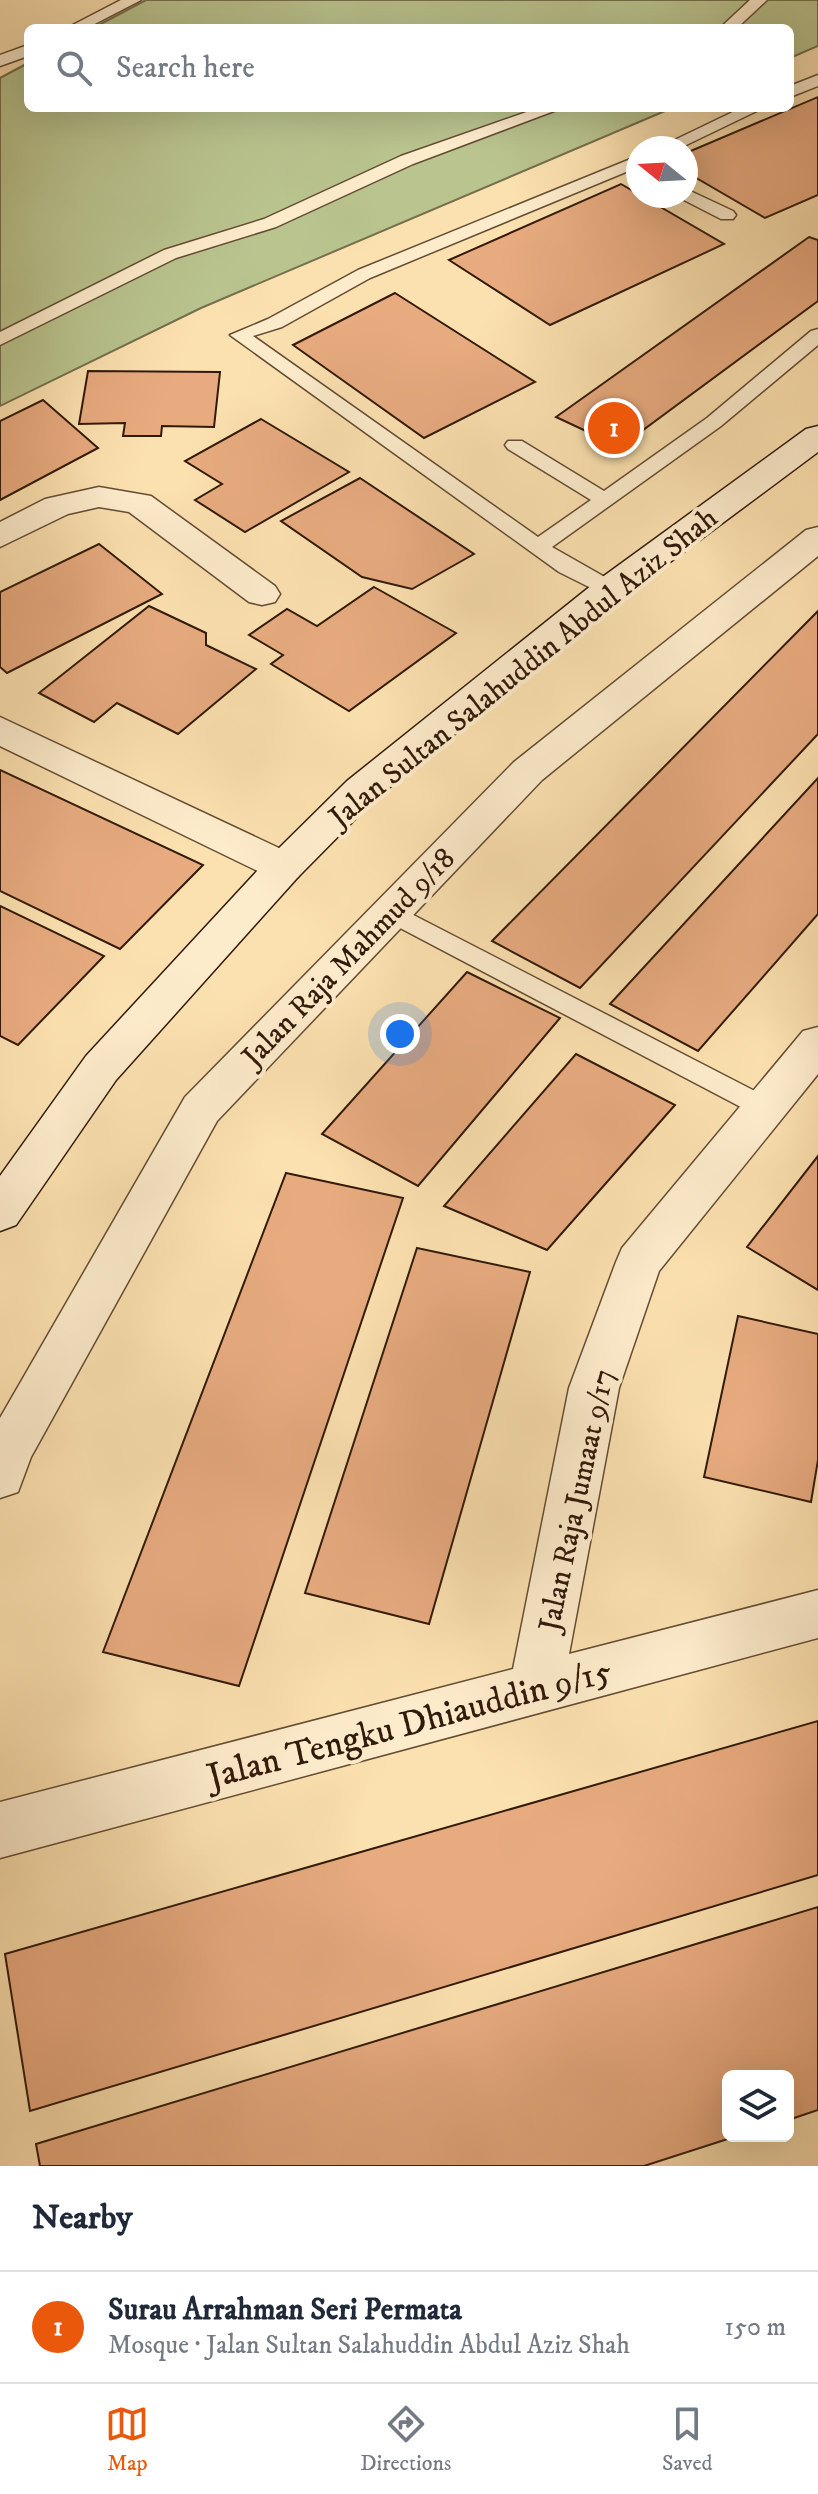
<!DOCTYPE html>
<html lang="en">
<head>
<meta charset="utf-8">
<style>
  :root { --surface:#fff; --page:#f2f2f3; --text:#1f2937; --muted:#747a83; --line:#e0e1e3; --accent:#ea580c }
  body { margin:0; font-family:"IM FELL DW Pica",serif; background:var(--page); color:var(--text) }
  .controls { position:absolute; right:24px; bottom:24px; display:grid; overflow:hidden; border-radius:12px; box-shadow:0 8px 32px #0002 }
  .controls button { width:72px; height:72px; display:grid; place-items:center; padding:0; border:0; border-bottom:2px solid var(--line); background:var(--surface); color:var(--text); font:40px sans-serif }
  .compass { position:absolute; left:626px; top:136px; width:72px; height:72px; border-radius:50%; background:var(--surface); box-shadow:0 8px 32px #0002; rotate:288deg }
  .you { position:absolute; left:400px; top:1034px; width:28px; height:28px; margin:-20px; border:6px solid #fff; border-radius:50%; background:#1a73e8; box-shadow:0 0 0 12px #1a73e833 }
  .badge { display:grid; place-items:center; width:52px; height:52px; border-radius:50%; background:var(--accent); color:#fff; font-size:26px; font-weight:700 }
  .pin { position:absolute; translate:-50% -50%; border:4px solid #fff; box-shadow:0 2px 8px #0006 }
  .list { margin:0; padding:0; list-style:none }
  h2 { display:flex; justify-content:space-between; align-items:center; height:104px; margin:0; padding:0 32px; font-size:34px }
  h2 small { font-size:26px; font-weight:400; color:var(--muted) }
  .list li { display:grid; grid-template-columns:52px 1fr auto; gap:24px; align-items:center; box-sizing:border-box; height:112px; padding:0 32px; border-top:2px solid var(--line) }
  .list b { display:block; font-size:30px; white-space:nowrap }
  .list p { margin:0; font-size:26px; white-space:nowrap; color:var(--muted) }
  .list em { font-size:26px; font-style:normal; color:var(--muted) }
  .icon { flex:none; width:44px; height:44px; fill:none; stroke:currentColor; stroke-width:2; stroke-linecap:round; stroke-linejoin:round }
  .map { position:relative; flex:none; width:818px; height:2166px; overflow:hidden }
  .search { position:absolute; background:var(--surface); box-shadow:0 8px 32px #0002; left:24px; right:24px; top:24px; height:88px; display:flex; align-items:center; gap:20px; box-sizing:border-box; padding:0 28px; border-radius:12px; color:var(--muted); font-size:30px }
  .sheet { height:216px; background:var(--surface) }
  nav { display:flex; justify-content:space-around; align-items:center; box-sizing:border-box; height:112px; border-top:2px solid var(--line); background:var(--surface); font-size:22px; color:var(--muted) }
  nav a { display:grid; justify-items:center; gap:4px }
  nav .on { color:var(--accent) }
  .map>svg:first-child { display:block }
  .green { fill:#b9c48f; stroke:#756f4d; stroke-width:2 }
  .building { fill:#e8ab80; stroke:#311a0b; stroke-width:2 }
  .lines { fill:none; stroke-linecap:round; stroke-linejoin:round }
  .lane-casing { stroke:#644c34; stroke-width:3 }
  .street-casing { stroke:#644c34; stroke-width:3 }
  .secondary-casing { stroke:#311a0b; stroke-width:3 }
  .lane { fill:#fdeccc; fill-rule:evenodd }
  .street { fill:#fdeccc; fill-rule:evenodd }
  .secondary { fill:#fdeccc; fill-rule:evenodd }
  .labels { text-anchor:middle; stroke-width:8; stroke-linejoin:round; paint-order:stroke }
  .street-label { font-size:30px; fill:#311a0b; stroke:#fdeccc }
  .near-street-label { font-size:36px; fill:#311a0b; stroke:#fdeccc }
</style>
</head>
<body>
<div class="map">
<svg width="818" height="2166" viewBox="0 0 818 2166">
  <rect width="100%" height="100%" fill="#fce1b0"/>
  <filter id="stains"><feTurbulence type="fractalNoise" baseFrequency=".0025" numOctaves="4"/><feColorMatrix values="0 0 0 0 .2 0 0 0 0 .09 0 0 0 0 .02 0 0 0 .5 -.17"/></filter>
  <radialGradient id="worn" r=".72"><stop offset=".6" stop-color="#630" stop-opacity="0"/><stop offset="1" stop-color="#630" stop-opacity=".3"/></radialGradient>
  <g class="green">
    <path d="M 146,0 L 818,0 L 818,46 L 790,58 L 790,28 L 93,28 Z"/>
    <path d="M 28,63 L 28,108 L 672,108 L 201,308 L 0,406 L 0,78 Z"/>
  </g>
  <g class="building">
    <path d="M 818,97 L 818,195 L 765,218 L 686,172 L 686,153 Z"/>
    <path d="M 621,184 L 724,244 L 550,325 L 449,260 Z"/>
    <path d="M 809,237 L 818,240 L 818,301 L 620,447 L 556,417 Z"/>
    <path d="M 395,293 L 535,382 L 424,438 L 293,345 Z"/>
    <path d="M 88,371 L 220,372 L 214,427 L 162,426 L 161,436 L 123,436 L 125,423 L 79,424 Z"/>
    <path d="M 43,400 L 98,448 L 0,500 L 0,421 Z"/>
    <path d="M 261,419 L 349,472 L 245,532 L 195,500 L 222,484 L 185,461 Z"/>
    <path d="M 360,478 L 474,554 L 412,589 L 362,577 L 281,521 Z"/>
    <path d="M 99,544 L 162,594 L 7,673 L 0,667 L 0,592 Z"/>
    <path d="M 374,587 L 456,633 L 349,711 L 271,664 L 283,655 L 249,635 L 287,609 L 317,626 Z"/>
    <path d="M 149,606 L 206,633 L 206,645 L 256,669 L 178,734 L 117,703 L 94,722 L 39,693 Z"/>
    <path d="M 818,611 L 818,734 L 580,988 L 492,941 Z"/>
    <path d="M 0,770 L 203,865 L 120,949 L 0,891 Z"/>
    <path d="M 818,778 L 818,914 L 698,1051 L 610,1004 Z"/>
    <path d="M 0,906 L 104,956 L 18,1045 L 0,1036 Z"/>
    <path d="M 467,972 L 560,1018 L 418,1186 L 322,1134 Z"/>
    <path d="M 576,1054 L 675,1105 L 547,1250 L 444,1206 Z"/>
    <path d="M 818,1156 L 818,1290 L 747,1247 Z"/>
    <path d="M 286,1173 L 403,1198 L 239,1686 L 103,1652 Z"/>
    <path d="M 417,1248 L 530,1272 L 429,1624 L 305,1593 Z"/>
    <path d="M 738,1316 L 818,1334 L 818,1460 L 811,1502 L 704,1477 Z"/>
    <path d="M 818,1721 L 818,1875 L 30,2111 L 5,1954 Z"/>
    <path d="M 818,1907 L 818,2110 L 788,2120 L 788,2076 L 728,2076 L 728,2136 L 737,2136 L 644,2166 L 40,2166 L 36,2144 Z"/>
  </g>
  <g class="lines">
    <g class="lane-casing">
      <g id="lane">
        <path d="M 121,0 L 141,0 L 87,28 L 67,28 Z"/>
        <path d="M 750,0 L 767,0 L 737,28 L 720,28 Z"/>
        <path d="M 28,45 L 28,56 L 0,66 L 0,55 Z"/>
        <path d="M 818,75 L 818,86 L 790,97 L 790,86 Z"/>
        <path d="M 538,108 L 562,108 L 413,164 L 276,227 L 176,258 L 0,345 L 0,332 L 164,250 L 264,219 L 401,156 Z"/>
        <path d="M 741,108 L 763,108 L 680,148 L 658,148 Z"/>
        <path d="M 638,156 L 638,167 L 370,278 L 282,327 L 253,336 L 538,537 L 591,500 L 508,449 L 505,445 L 508,441 L 522,441 L 604,491 L 707,418 L 811,331 L 818,329 L 818,345 L 721,426 L 552,547 L 617,584 L 621,589 L 617,594 L 603,594 L 559,572 L 230,335 L 268,319 L 358,270 Z"/>
        <path d="M 686,189 L 733,211 L 736,215 L 733,219 L 721,219 L 680,198 L 686,196 Z"/>
        <path d="M 392,904 L 774,1101 L 778,1108 L 774,1115 L 765,1118 L 756,1115 L 383,919 L 380,913 L 383,907 Z"/>
      </g>
    </g>
    <g class="street-casing">
      <g id="street">
        <path d="M 99,487 L 151,496 L 275,586 L 280,594 L 275,602 L 262,605 L 249,602 L 129,512 L 99,507 L 68,514 L 0,547 L 0,522 L 45,499 Z"/>
        <path d="M 818,527 L 818,556 L 542,780 L 217,1121 L 31,1457 L 18,1492 L 0,1498 L 0,1418 L 185,1097 L 514,762 L 806,530 Z"/>
        <path d="M 0,717 L 298,857 L 304,867 L 298,877 L 284,881 L 270,877 L 0,746 Z"/>
        <path d="M 818,1027 L 818,1074 L 659,1271 L 619,1388 L 569,1654 L 818,1590 L 818,1638 L 0,1858 L 0,1802 L 513,1669 L 569,1388 L 616,1262 L 622,1248 L 803,1031 Z"/>
      </g>
    </g>
    <g class="secondary-casing">
      <path id="secondary" d="M 818,426 L 818,452 L 623,597 L 375,799 L 298,877 L 116,1080 L 16,1225 L 0,1231 L 0,1176 L 86,1056 L 270,857 L 347,781 L 597,581 L 806,429 Z"/>
    </g>
    <use href="#lane" class="lane"/>
    <use href="#street" class="street"/>
    <use href="#secondary" class="secondary"/>
  </g>
  <g class="labels">
    <g class="street-label">
      <text transform="translate(523 667) rotate(-39)" y="10">Jalan Sultan Salahuddin Abdul Aziz Shah</text>
      <text transform="translate(348 957) rotate(-46)" y="10">Jalan Raja Mahmud 9/18</text>
      <text transform="translate(576 1500) rotate(-78)" y="10">Jalan Raja Jumaat 9/17</text>
    </g>
    <g class="near-street-label">
      <text transform="translate(409 1722) rotate(-15)" y="13">Jalan Tengku Dhiauddin 9/15</text>
    </g>
  </g>
  <rect width="100%" height="100%" filter="url(#stains)"/>
  <rect width="100%" height="100%" fill="url(#worn)"/>
</svg>
<div class="controls">
<button><svg class="icon" aria-label="layers" viewBox="0 0 24 24"><path d="M12 4l9 5-9 5-9-5zM3 14l9 5 9-5"/></svg></button>
</div>
<svg class="compass" viewBox="-18 -18 36 36"><path d="M0-13l5 13h-10z" fill="#e53935"/><path d="M0 13l5-13h-10z" fill="#747a83"/></svg>
<div class="you"></div>
<div class="pin badge" style="left:614px;top:428px">1</div>
<div class="search"><svg class="icon" aria-label="search" viewBox="0 0 24 24"><circle cx="10" cy="10" r="6"/><path d="M15 15l6 6"/></svg>Search here</div>
</div>
<section class="sheet">
<h2>Nearby<small></small></h2>
<ul class="list">
<li><span class="badge">1</span><div><b>Surau Arrahman Seri Permata</b><p>Mosque · Jalan Sultan Salahuddin Abdul Aziz Shah</p></div><em>150 m</em></li>
</ul>
</section>
<nav>
<a class="on"><svg class="icon" aria-label="map" viewBox="0 0 24 24"><path d="M3 6l6-2 6 2 6-2v14l-6 2-6-2-6 2zM9 4v14M15 6v14"/></svg>Map</a>
<a><svg class="icon" aria-label="directions" viewBox="0 0 24 24"><path d="M12 3l9 9-9 9-9-9zM9 14v-3h6M13 9l2 2-2 2"/></svg>Directions</a>
<a><svg class="icon" aria-label="saved" viewBox="0 0 24 24"><path d="M7 4h10v16l-5-4-5 4z"/></svg>Saved</a>
</nav>
</body>
</html>
